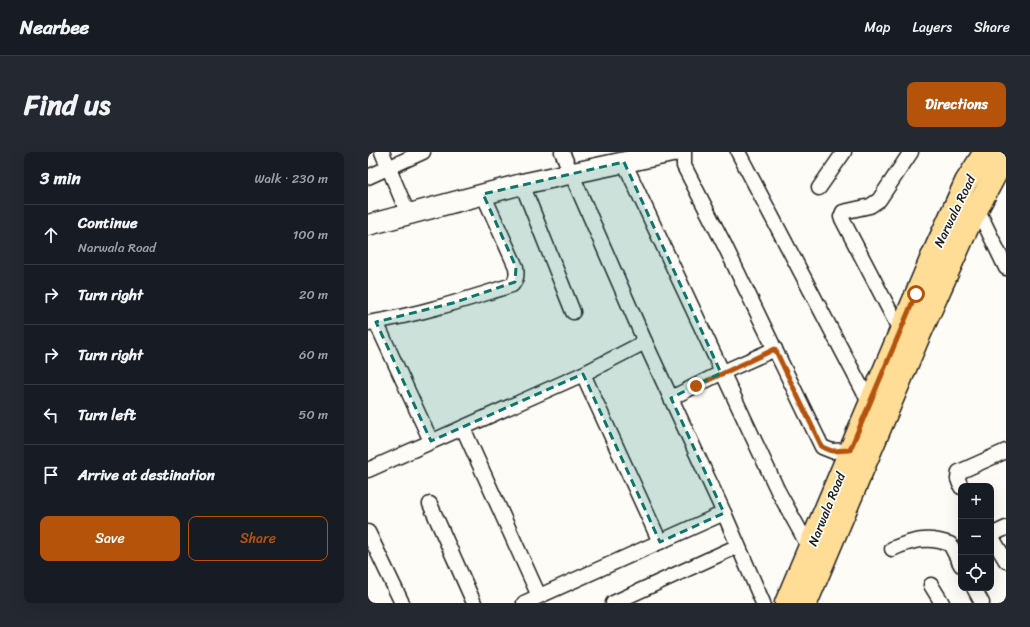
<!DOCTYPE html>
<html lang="en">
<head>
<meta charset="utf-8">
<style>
  :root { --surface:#171b24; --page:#242831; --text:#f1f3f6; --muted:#9ea1a6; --line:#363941; --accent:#b45309 }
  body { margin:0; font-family:Sriracha,sans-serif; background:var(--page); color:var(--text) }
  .controls { position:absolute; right:12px; bottom:12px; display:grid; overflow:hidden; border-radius:8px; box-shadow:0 4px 16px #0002 }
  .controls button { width:36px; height:36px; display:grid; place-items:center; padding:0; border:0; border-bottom:1px solid var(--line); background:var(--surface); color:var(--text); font:20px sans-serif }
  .stop { position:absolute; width:12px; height:12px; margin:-9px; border:3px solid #b45309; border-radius:50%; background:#fff }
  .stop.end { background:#b45309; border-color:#fff; box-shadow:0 1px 4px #0008 }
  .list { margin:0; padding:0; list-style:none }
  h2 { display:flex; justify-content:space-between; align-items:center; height:52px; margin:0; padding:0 16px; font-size:17px }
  h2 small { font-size:13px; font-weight:400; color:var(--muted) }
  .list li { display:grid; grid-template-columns:26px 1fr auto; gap:12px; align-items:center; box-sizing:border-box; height:60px; padding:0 16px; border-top:1px solid var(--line) }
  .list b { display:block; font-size:15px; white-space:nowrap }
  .list p { margin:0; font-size:13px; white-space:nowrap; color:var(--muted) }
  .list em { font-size:13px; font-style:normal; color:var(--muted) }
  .actions { display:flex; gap:8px; padding:12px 16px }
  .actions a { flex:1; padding:9px 0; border:1px solid var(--accent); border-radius:8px; text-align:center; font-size:14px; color:var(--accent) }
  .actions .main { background:var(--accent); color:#fff }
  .icon { flex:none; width:22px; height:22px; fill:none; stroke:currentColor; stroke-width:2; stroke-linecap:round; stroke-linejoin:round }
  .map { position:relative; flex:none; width:638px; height:451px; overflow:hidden; border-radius:8px }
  header { display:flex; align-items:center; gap:24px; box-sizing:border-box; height:56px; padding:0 20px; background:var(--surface); border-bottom:1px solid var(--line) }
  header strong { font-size:19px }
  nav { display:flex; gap:22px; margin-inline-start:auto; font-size:14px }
  .intro { display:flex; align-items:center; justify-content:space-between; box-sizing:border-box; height:96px; padding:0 24px }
  h1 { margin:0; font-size:28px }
  .button { padding:10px 18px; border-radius:8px; background:var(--accent); color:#fff; font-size:14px; font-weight:700 }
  main { display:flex; gap:24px; padding:0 24px }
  aside { flex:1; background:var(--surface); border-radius:8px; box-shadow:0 4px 16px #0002 }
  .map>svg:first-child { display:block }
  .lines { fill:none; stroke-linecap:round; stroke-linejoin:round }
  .minor-casing { stroke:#1c1c1c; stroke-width:17 }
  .secondary-casing { stroke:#1c1c1c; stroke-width:23 }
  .primary-casing { stroke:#1c1c1c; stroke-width:25 }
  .minor { stroke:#fdfcf7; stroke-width:14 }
  .secondary { stroke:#fdfcf7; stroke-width:20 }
  .primary { stroke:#ffdd96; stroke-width:22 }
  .route { stroke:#b45309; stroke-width:5 }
  .marked { fill:#0f766e; fill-opacity:0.2; stroke:#0f766e; stroke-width:3; stroke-dasharray:8 5; stroke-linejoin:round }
  .labels { text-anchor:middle; stroke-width:3.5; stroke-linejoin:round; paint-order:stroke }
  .street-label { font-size:13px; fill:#1c1c1c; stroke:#fdfcf7 }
</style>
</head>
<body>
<header>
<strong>Nearbee</strong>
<nav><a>Map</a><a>Layers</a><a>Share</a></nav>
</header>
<div class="intro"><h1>Find us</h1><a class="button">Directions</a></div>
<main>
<aside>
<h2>3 min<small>Walk · 230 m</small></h2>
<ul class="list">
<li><svg class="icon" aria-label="ahead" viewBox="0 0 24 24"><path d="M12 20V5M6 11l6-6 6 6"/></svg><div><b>Continue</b><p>Narwala Road</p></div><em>100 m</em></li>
<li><svg class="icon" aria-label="right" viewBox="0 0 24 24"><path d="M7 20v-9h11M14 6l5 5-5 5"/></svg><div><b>Turn right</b></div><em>20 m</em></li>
<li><svg class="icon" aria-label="right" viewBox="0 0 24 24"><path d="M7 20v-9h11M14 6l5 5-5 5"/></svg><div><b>Turn right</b></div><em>60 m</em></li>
<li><svg class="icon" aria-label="left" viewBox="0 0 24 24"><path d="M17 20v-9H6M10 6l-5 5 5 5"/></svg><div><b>Turn left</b></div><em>50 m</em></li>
<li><svg class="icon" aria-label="arrive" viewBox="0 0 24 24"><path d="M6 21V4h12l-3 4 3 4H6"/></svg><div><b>Arrive at destination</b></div></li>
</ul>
<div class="actions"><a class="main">Save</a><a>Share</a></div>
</aside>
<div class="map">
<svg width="638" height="451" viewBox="0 0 638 451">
  <rect width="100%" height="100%" fill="#fdfcf7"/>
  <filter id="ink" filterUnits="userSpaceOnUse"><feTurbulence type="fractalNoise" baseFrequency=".025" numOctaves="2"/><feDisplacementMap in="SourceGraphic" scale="8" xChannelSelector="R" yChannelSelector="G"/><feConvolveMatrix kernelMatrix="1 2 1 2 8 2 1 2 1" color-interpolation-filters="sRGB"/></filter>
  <g filter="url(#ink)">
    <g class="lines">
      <g class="minor-casing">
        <g id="minor">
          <path d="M 14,0 L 40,62"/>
          <path d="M 194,0 L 277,190 L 356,361 L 395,451"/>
          <path d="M 316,0 L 316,14 L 357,94 L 454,295 L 464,299 L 482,298"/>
          <path d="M 370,0 L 502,252"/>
          <path d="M 256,10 L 410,339 L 442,397"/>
          <path d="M 0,25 L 55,0"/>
          <path d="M 154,32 L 205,160"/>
          <path d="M 451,36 L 476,0"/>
          <path d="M 609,56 L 638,116"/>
          <path d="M 8,170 L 63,289"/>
          <path d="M 0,171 C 49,163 97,148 144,133 C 149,127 149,122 148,115 L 115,42"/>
          <path d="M 533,180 L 473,65 L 475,60 L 502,54 L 511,48 L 543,0"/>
          <path d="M 215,222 L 292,390"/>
          <path d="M 303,246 L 353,221 L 407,197"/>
          <path d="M 95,276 L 171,444"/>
          <path d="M 0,318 L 215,222 L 277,190"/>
          <path d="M 593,335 L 590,327 L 591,320 L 638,299"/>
          <path d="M 62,352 L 106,451"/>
          <path d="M 0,380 L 34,451"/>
          <path d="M 623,383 L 638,376"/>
          <path d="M 623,384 L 638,409"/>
          <path d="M 524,397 C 544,388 560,384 582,392 L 593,413"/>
          <path d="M 563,433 L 574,451"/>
          <path d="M 606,436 L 614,451"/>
          <path d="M 156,451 L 356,361"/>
          <path d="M 245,451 L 370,394"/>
        </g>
      </g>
      <g class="secondary-casing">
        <path id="secondary" d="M 0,73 L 154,32 L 304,0"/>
      </g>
      <g class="primary-casing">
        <g id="primary">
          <path d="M 418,451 L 564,105 L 598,30 L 617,0"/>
          <path d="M 438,451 L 550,186 L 601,72 L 638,2"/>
        </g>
      </g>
      <use href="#minor" class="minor"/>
      <use href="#secondary" class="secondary"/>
      <use href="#primary" class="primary"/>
    </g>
  </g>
  <g class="lines" filter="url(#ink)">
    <path class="route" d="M 328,234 L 407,197 L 454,295 L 464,299 L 482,298 L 548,142"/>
  </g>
  <path class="marked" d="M 256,10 L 353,221 L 303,246 L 356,361 L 292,390 L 215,222 L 63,289 L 8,170 L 85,151 L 147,130 L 148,115 L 115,42 Z"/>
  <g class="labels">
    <g class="street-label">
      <text transform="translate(586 59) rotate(-64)" y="5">Narwala Road</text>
      <text transform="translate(458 357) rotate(-68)" y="5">Narwala Road</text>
    </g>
  </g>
</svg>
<div class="controls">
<button>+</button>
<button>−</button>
<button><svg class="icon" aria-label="locate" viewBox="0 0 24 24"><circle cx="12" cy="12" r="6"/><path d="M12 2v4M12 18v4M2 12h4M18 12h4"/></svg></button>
</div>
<div class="stop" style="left:548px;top:142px"></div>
<div class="stop end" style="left:328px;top:234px"></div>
</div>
</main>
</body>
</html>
